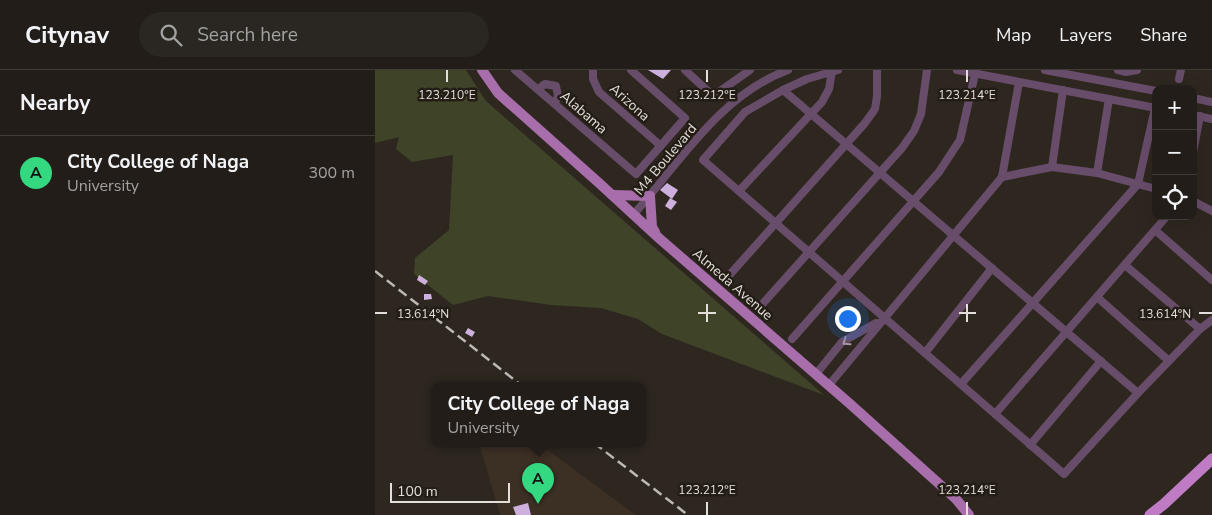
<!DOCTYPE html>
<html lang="en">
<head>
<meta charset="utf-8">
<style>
  :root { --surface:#221d18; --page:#2a2621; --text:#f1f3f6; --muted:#a2a2a2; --line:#3f3b37; --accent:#33d881 }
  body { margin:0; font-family:"Nunito Sans",sans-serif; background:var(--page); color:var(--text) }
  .controls { position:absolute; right:15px; top:15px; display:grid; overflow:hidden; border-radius:10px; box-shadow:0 5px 20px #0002 }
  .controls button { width:45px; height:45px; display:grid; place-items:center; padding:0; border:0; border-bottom:1px solid var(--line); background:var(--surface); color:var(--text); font:25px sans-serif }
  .scale { position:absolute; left:15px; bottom:12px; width:120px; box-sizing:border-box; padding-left:5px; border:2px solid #e3ded9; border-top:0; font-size:14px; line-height:18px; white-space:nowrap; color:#e3ded9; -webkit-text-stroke:4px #241d16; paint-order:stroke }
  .you { position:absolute; left:472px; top:248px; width:18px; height:18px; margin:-12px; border:4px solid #fff; border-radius:50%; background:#1a73e8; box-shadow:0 0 0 8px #1a73e833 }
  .badge { display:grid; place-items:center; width:32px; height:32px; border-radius:50%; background:var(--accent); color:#111; font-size:16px; font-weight:700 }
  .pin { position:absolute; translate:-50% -41px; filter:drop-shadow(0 1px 2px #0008) }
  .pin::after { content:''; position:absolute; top:26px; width:18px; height:15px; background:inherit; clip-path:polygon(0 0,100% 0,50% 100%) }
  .popup { position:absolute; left:56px; top:312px; width:215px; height:65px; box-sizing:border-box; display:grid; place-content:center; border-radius:10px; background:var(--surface); filter:drop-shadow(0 1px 4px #0005); font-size:16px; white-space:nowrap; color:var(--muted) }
  .popup b { font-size:19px; color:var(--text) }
  .popup::after { content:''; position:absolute; left:50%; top:100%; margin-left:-10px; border:10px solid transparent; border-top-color:var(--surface) }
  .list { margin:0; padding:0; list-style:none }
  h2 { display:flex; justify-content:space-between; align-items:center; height:65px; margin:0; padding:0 20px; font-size:21px }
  h2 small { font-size:16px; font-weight:400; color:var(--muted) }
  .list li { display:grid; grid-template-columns:32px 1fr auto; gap:15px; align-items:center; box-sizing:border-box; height:75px; padding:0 20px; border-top:1px solid var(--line) }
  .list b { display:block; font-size:19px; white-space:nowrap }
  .list p { margin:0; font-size:16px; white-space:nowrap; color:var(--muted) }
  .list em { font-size:16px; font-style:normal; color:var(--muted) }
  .icon { flex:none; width:28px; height:28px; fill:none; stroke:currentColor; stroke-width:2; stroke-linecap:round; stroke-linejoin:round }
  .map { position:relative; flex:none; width:837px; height:445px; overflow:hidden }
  header { display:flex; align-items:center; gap:30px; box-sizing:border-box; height:70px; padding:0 25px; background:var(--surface); border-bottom:1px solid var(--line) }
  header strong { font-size:24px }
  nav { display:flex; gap:28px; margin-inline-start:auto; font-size:18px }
  .search { width:350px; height:45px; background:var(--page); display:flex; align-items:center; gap:12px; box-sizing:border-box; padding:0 18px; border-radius:28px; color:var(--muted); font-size:19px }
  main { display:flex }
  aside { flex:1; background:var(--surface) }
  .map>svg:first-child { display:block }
  .built { fill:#3c2f24 }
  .green { fill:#3f4328 }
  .building { fill:#cdb0de }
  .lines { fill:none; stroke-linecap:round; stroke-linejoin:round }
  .minor { stroke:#684d6a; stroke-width:8 }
  .major { stroke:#a76eab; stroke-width:10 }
  .highway { stroke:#c07bc5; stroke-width:11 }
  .rail { stroke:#beb9b4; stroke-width:2.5; stroke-dasharray:10 5; stroke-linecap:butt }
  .oneway { stroke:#a696a2 }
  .ticks { fill:none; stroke:#e3ded9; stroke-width:2 }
  .labels { text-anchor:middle; stroke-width:5; stroke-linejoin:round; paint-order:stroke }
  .street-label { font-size:14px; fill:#e3ded9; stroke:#241d16 }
  .ticks-label { font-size:12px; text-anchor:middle; fill:#e3ded9; stroke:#241d16; stroke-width:5; stroke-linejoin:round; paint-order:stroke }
</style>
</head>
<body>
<header>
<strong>Citynav</strong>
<div class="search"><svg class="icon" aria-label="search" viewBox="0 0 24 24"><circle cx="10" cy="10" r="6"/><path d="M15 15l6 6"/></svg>Search here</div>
<nav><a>Map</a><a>Layers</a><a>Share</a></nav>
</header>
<main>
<aside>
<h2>Nearby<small></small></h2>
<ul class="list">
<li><span class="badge">A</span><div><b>City College of Naga</b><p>University</p></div><em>300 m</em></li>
</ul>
</aside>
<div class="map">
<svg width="837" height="445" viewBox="0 0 837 445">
  <rect width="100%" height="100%" fill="#2e2720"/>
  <path class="built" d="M 104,373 L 163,373 L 261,445 L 125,445 Z"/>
  <path class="green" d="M 0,0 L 91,0 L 111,31 L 449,325 L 287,264 L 263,249 L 226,238 L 176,235 L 113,226 L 78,235 L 39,204 L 40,188 L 74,160 L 78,85 L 37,92 L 21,79 L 24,67 L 0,73 Z"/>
  <g class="building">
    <path d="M 273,0 L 296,0 L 288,9 Z"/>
    <path d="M 292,113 L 303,120 L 297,129 L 285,120 Z"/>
    <path d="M 295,128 L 302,132 L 296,140 L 290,136 Z"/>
    <path d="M 44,205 L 53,211 L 50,215 L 42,210 Z"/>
    <path d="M 49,224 L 56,224 L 57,229 L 49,230 Z"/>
    <path d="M 93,258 L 100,262 L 97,267 L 90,263 Z"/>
    <path d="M 153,433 L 156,445 L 141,445 L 138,437 Z"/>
  </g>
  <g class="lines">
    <g class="minor">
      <path d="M 140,0 L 261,104 L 310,48 L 256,0"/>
      <path d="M 218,0 L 218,9 L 224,22 L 286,76"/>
      <path d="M 310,0 L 338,26 L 375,0"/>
      <path d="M 463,0 L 432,9 L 408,20 L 370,42 L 328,90 L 689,404 L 763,323 L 825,259 L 837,250"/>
      <path d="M 582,0 L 781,38"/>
      <path d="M 670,0 L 781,21"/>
      <path d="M 743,0 L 751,2 L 762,0"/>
      <path d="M 804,9 L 806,0"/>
      <path d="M 163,19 L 170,14 L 181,16 L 183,26 L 180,33"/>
      <path d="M 408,20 L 763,323"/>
      <path d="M 818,28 L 837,32"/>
      <path d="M 818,45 L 837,49"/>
      <path d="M 818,82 L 825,46"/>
      <path d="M 677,97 L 688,20"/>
      <path d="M 722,103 L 734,29"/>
      <path d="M 627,107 L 677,97 L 722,103 L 781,119"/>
      <path d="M 364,121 L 447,32 L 454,19 L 457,1"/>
      <path d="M 818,131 L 837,141"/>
      <path d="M 259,144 C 305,92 345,25 413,0"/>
      <path d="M 780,160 L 837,210"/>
      <path d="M 750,195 L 825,259"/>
      <path d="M 350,210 L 490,53 L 500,39 L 502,26 L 502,0"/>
      <path d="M 722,227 L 794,291"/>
      <path d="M 383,239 L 527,78 L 539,61 L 546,44 L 552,0"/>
      <path d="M 417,269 L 564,102 L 585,70 L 600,4"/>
      <path d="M 550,283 L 617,198"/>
      <path d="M 441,304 L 467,272 L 501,253"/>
      <path d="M 586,314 L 763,114 L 780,38"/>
      <path d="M 454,315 L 627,107 L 644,12"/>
      <path d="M 620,344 L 792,146"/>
      <path d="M 655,375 L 726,291"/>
    </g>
    <g class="major">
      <path d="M 107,0 L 123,23 L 224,113 L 285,169 L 474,333 L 581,429 L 594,445"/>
      <path d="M 238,125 L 275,126 L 277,157 L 280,162"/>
    </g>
    <path class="highway" d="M 775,445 L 789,434 L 837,389"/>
    <g class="rail">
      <path d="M 0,201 L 146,315"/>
      <path d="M 219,373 L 313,445"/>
    </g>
  </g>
  <defs><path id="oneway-chevron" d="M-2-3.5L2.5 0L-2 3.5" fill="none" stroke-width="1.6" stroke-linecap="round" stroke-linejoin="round" transform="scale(1.25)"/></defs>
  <use class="oneway" href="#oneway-chevron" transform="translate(471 272) rotate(146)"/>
  <path class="ticks" d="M 72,0 L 72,12M 332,0 L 332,12M 592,0 L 592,12M 332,234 L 332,252M 592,234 L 592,252M 0,243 L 12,243M 323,243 L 341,243M 584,243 L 601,243M 824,243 L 837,243M 332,432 L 332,445M 592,432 L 592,445"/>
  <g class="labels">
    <g class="street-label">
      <text transform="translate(255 32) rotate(42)" y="5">Arizona</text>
      <text transform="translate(209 42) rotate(41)" y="5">Alabama</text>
      <text transform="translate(290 89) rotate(-50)" y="5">M4 Boulevard</text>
      <text transform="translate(358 214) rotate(41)" y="5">Almeda Avenue</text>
    </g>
  </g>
  <g class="ticks-label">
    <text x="72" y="29">123.210°E</text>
    <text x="332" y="29">123.212°E</text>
    <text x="592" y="29">123.214°E</text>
    <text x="48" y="248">13.614°N</text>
    <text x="790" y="248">13.614°N</text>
    <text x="332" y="424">123.212°E</text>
    <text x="592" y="424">123.214°E</text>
  </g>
</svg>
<div class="controls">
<button>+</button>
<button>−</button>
<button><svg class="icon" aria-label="locate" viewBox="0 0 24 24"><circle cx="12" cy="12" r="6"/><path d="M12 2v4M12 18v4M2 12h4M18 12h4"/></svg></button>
</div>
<div class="scale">100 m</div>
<div class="you"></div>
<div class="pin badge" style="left:163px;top:434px">A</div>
<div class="popup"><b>City College of Naga</b>University</div>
</div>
</main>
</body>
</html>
